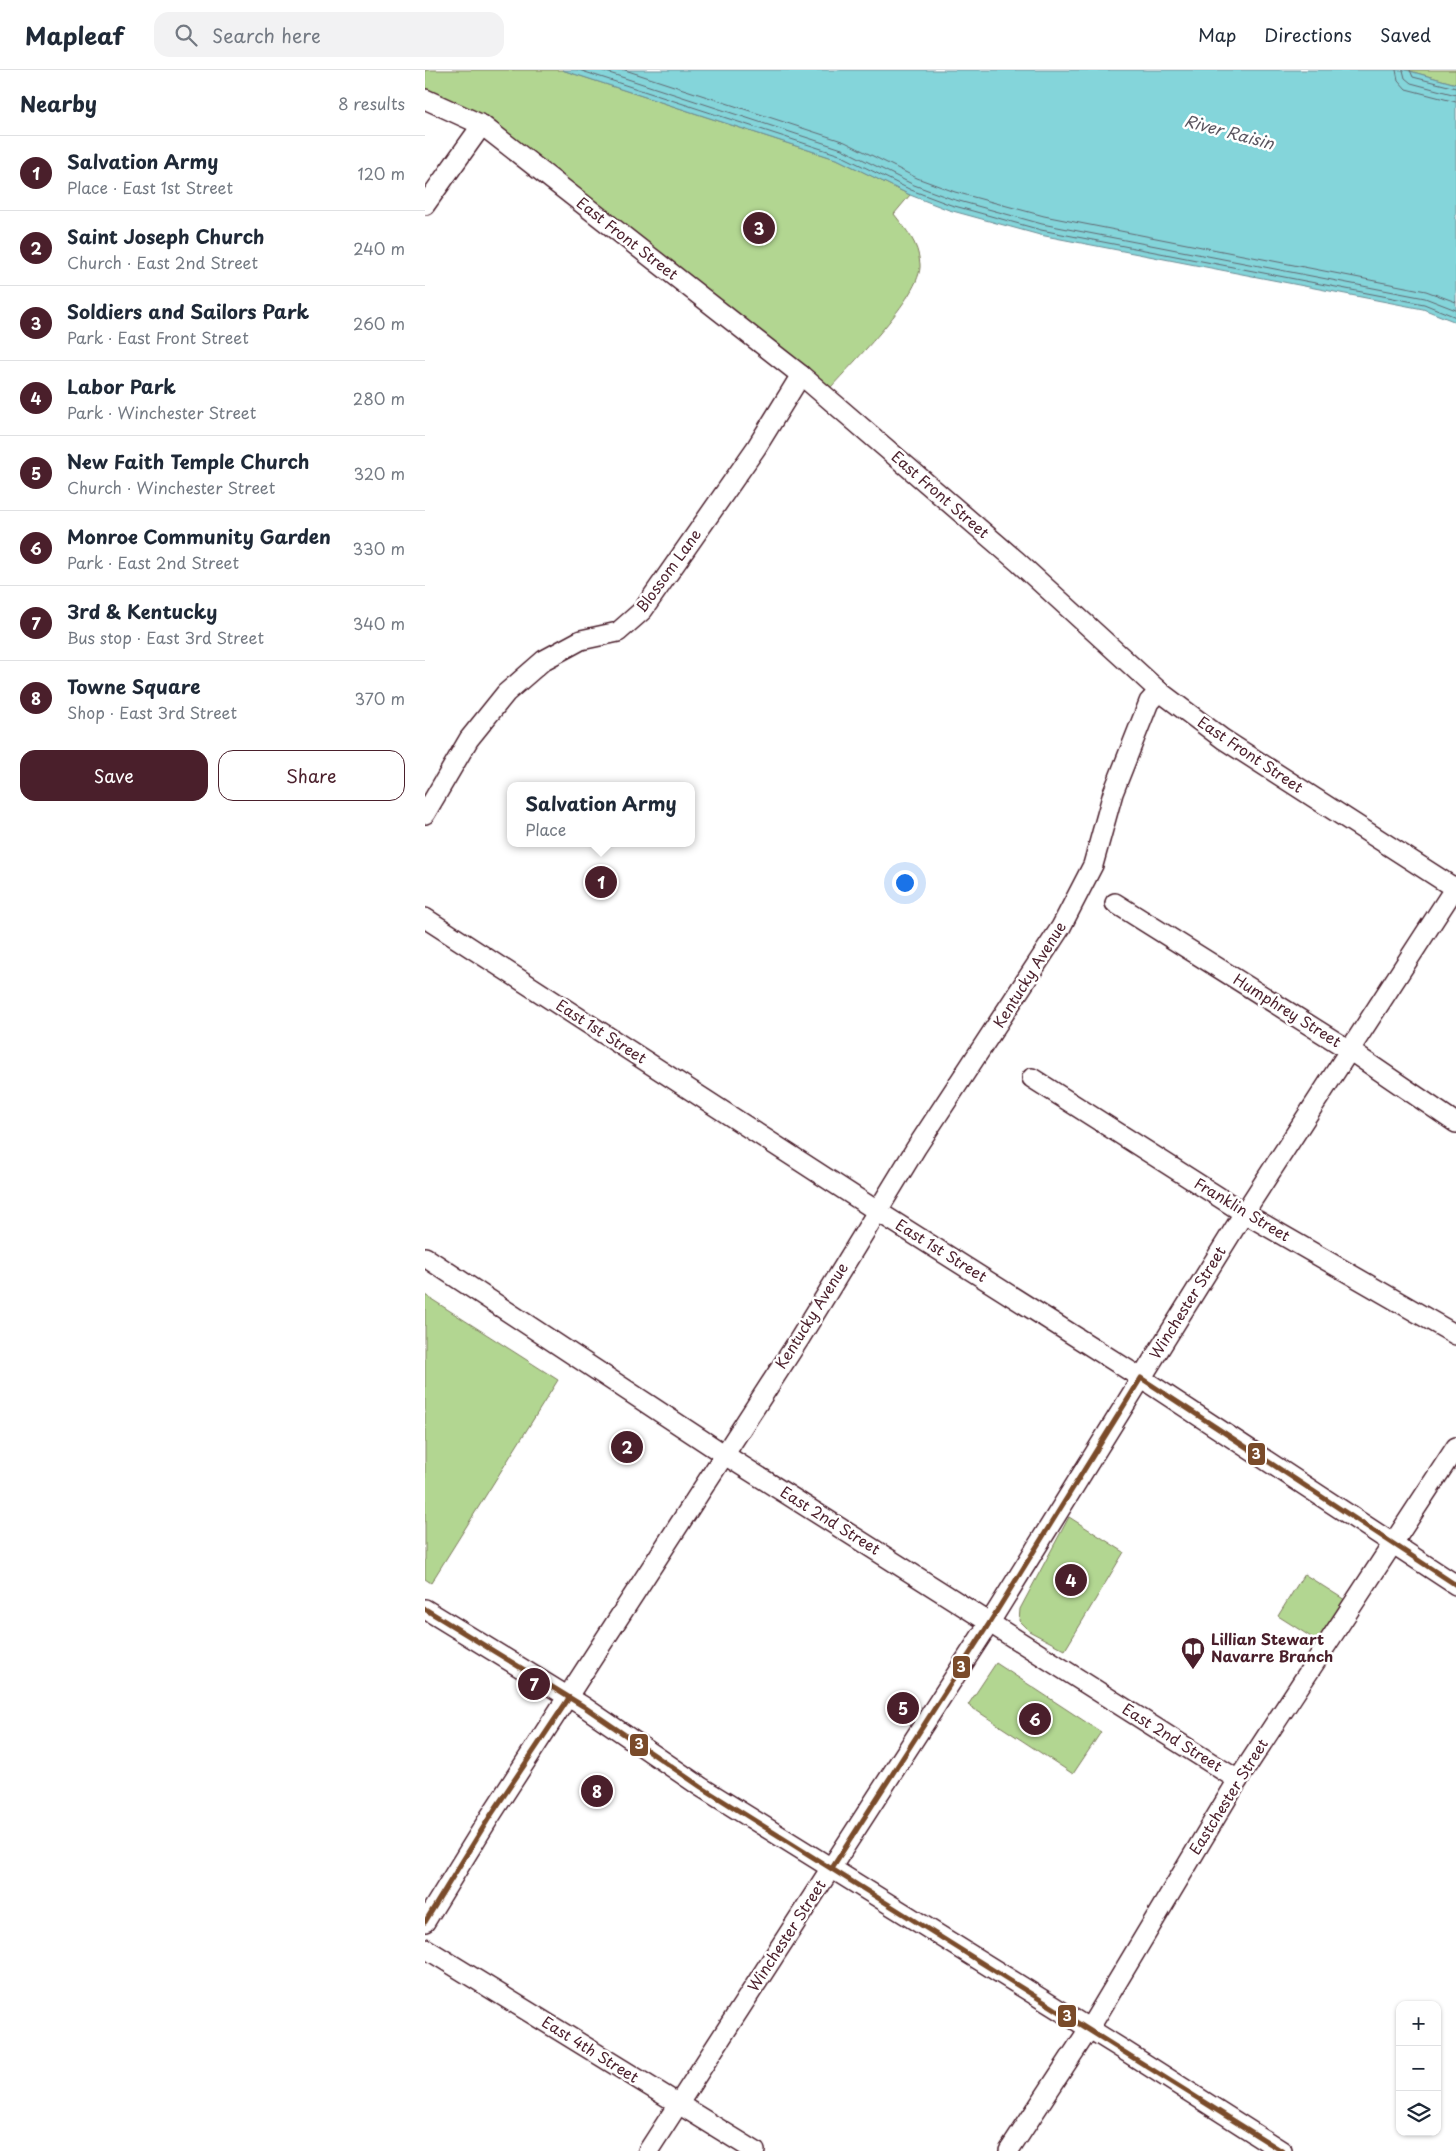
<!DOCTYPE html>
<html lang="en">
<head>
<meta charset="utf-8">
<style>
  :root { --surface:#fff; --page:#f2f2f3; --text:#1f2937; --muted:#747a83; --line:#e0e1e3; --accent:#4a1f2b }
  body { margin:0; font-family:"Playpen Sans",sans-serif; background:var(--page); color:var(--text) }
  .controls { position:absolute; right:15px; bottom:15px; display:grid; overflow:hidden; border-radius:10px; box-shadow:0 1px 4px #0004 }
  .controls button { width:45px; height:45px; display:grid; place-items:center; padding:0; border:0; border-bottom:1px solid var(--line); background:var(--surface); color:var(--text); font:25px sans-serif }
  .you { position:absolute; left:479px; top:812px; width:18px; height:18px; margin:-12px; border:4px solid #fff; border-radius:50%; background:#1a73e8; box-shadow:0 0 0 8px #1a73e833 }
  .badge { display:grid; place-items:center; width:32px; height:32px; border-radius:50%; background:var(--accent); color:#fff; font-size:16px; font-weight:700 }
  .pin { position:absolute; translate:-50% -50%; border:2px solid #fff; box-shadow:0 1px 5px #0006 }
  .popup { position:absolute; left:82px; top:712px; width:188px; height:65px; box-sizing:border-box; display:grid; place-content:center; border-radius:10px; background:var(--surface); filter:drop-shadow(0 1px 4px #0005); font-size:16px; white-space:nowrap; color:var(--muted) }
  .popup b { font-size:19px; color:var(--text) }
  .popup::after { content:''; position:absolute; left:50%; top:100%; margin-left:-10px; border:10px solid transparent; border-top-color:var(--surface) }
  .list { margin:0; padding:0; list-style:none }
  h2 { display:flex; justify-content:space-between; align-items:center; height:65px; margin:0; padding:0 20px; font-size:21px }
  h2 small { font-size:16px; font-weight:400; color:var(--muted) }
  .list li { display:grid; grid-template-columns:32px 1fr auto; gap:15px; align-items:center; box-sizing:border-box; height:75px; padding:0 20px; border-top:1px solid var(--line) }
  .list b { display:block; font-size:19px; white-space:nowrap }
  .list p { margin:0; font-size:16px; white-space:nowrap; color:var(--muted) }
  .list em { font-size:16px; font-style:normal; color:var(--muted) }
  .actions { display:flex; gap:10px; padding:15px 20px }
  .actions a { flex:1; padding:11px 0; border:1px solid var(--accent); border-radius:15px; text-align:center; font-size:18px; color:var(--accent) }
  .actions .main { background:var(--accent); color:#fff }
  .icon { flex:none; width:28px; height:28px; fill:none; stroke:currentColor; stroke-width:2; stroke-linecap:round; stroke-linejoin:round }
  .map { position:relative; flex:none; width:1031px; height:2081px; overflow:hidden }
  header { display:flex; align-items:center; gap:30px; box-sizing:border-box; height:70px; padding:0 25px; background:var(--surface); border-bottom:1px solid var(--line) }
  header strong { font-size:24px }
  nav { display:flex; gap:28px; margin-inline-start:auto; font-size:18px }
  .search { width:350px; height:45px; background:var(--page); display:flex; align-items:center; gap:12px; box-sizing:border-box; padding:0 18px; border-radius:15px; color:var(--muted); font-size:19px }
  main { display:flex }
  aside { flex:1; background:var(--surface) }
  .map>svg:first-child { display:block }
  .green { fill:#b2d691; stroke:#7e7a5e }
  .water { fill:#84d5da; stroke:#6d8c94 }
  .lines { fill:none; stroke-linecap:round; stroke-linejoin:round }
  .shore { stroke:#616871; stroke-width:1 }
  .minor-casing { stroke:#4a1f2b; stroke-width:22 }
  .minor { stroke:#fff; stroke-width:19 }
  .bus-1-casing { stroke:#fff; stroke-width:9 }
  .bus-1 { stroke:#7a4b2a; stroke-width:5 }
  .labels { text-anchor:middle; stroke-width:5; stroke-linejoin:round; paint-order:stroke }
  .street-label { font-size:15px; fill:#4a1f2b; stroke:#fff }
  .poi-label { font-size:15px; font-weight:bold; fill:#4a1f2b; stroke:#fff; text-anchor:start }
  .water-label { font-size:16px; font-style:italic; fill:#5b5660; stroke:#fff }
  .line-badge { stroke:#fff; stroke-width:2 }
  .badge-label { font-size:14px; text-anchor:middle; font-weight:bold; fill:#fff }
</style>
</head>
<body>
<header>
<strong>Mapleaf</strong>
<div class="search"><svg class="icon" aria-label="search" viewBox="0 0 24 24"><circle cx="10" cy="10" r="6"/><path d="M15 15l6 6"/></svg>Search here</div>
<nav><a>Map</a><a>Directions</a><a>Saved</a></nav>
</header>
<main>
<aside>
<h2>Nearby<small>8 results</small></h2>
<ul class="list">
<li><span class="badge">1</span><div><b>Salvation Army</b><p>Place · East 1st Street</p></div><em>120 m</em></li>
<li><span class="badge">2</span><div><b>Saint Joseph Church</b><p>Church · East 2nd Street</p></div><em>240 m</em></li>
<li><span class="badge">3</span><div><b>Soldiers and Sailors Park</b><p>Park · East Front Street</p></div><em>260 m</em></li>
<li><span class="badge">4</span><div><b>Labor Park</b><p>Park · Winchester Street</p></div><em>280 m</em></li>
<li><span class="badge">5</span><div><b>New Faith Temple Church</b><p>Church · Winchester Street</p></div><em>320 m</em></li>
<li><span class="badge">6</span><div><b>Monroe Community Garden</b><p>Park · East 2nd Street</p></div><em>330 m</em></li>
<li><span class="badge">7</span><div><b>3rd &amp; Kentucky</b><p>Bus stop · East 3rd Street</p></div><em>340 m</em></li>
<li><span class="badge">8</span><div><b>Towne Square</b><p>Shop · East 3rd Street</p></div><em>370 m</em></li>
</ul>
<div class="actions"><a class="main">Save</a><a>Share</a></div>
</aside>
<div class="map">
<svg width="1031" height="2081" viewBox="0 0 1031 2081">
  <rect width="100%" height="100%" fill="#fff"/>
  <filter id="ink" filterUnits="userSpaceOnUse"><feTurbulence type="fractalNoise" baseFrequency=".02" numOctaves="2"/><feDisplacementMap in="SourceGraphic" scale="10" xChannelSelector="R" yChannelSelector="G"/><feConvolveMatrix kernelMatrix="1 2 1 2 8 2 1 2 1" color-interpolation-filters="sRGB"/></filter>
  <g filter="url(#ink)">
    <g class="green">
      <path d="M 0,0 L 137,0 L 414,90 L 485,125 L 469,144 C 482,161 493,172 495,194 C 498,225 420,300 399,325 L 57,55 L 0,29 Z"/>
      <path d="M 981,0 L 1031,0 L 1031,14 Z"/>
      <path d="M 0,1225 L 133,1310 L 6,1513 L 0,1509 Z"/>
      <path d="M 644,1447 L 699,1482 L 640,1580 L 604,1561 L 594,1551 L 595,1539 Z"/>
      <path d="M 879,1504 L 920,1530 L 894,1572 L 853,1546 Z"/>
      <path d="M 571,1593 L 676,1662 L 648,1704 L 543,1635 Z"/>
    </g>
    <path class="water" d="M 137,0 L 981,0 L 1031,14 L 1031,252 L 998,239 L 615,165 L 524,140 L 485,125 L 414,90 Z"/>
    <g class="lines">
      <g class="shore">
        <path d="M 154,0 L 415,85 L 486,120 L 526,135 L 616,160 L 999,234 L 1031,247"/>
        <path d="M 175,0 L 417,79 L 489,115 L 527,129 L 617,154 L 1000,228 L 1031,240"/>
        <path d="M 200,0 L 420,72 L 492,108 L 530,122 L 619,146 L 1001,221 L 1031,232"/>
        <path d="M 971,0 L 973,10 L 981,19 L 1031,32"/>
        <path d="M 978,0 L 980,8 L 986,13 L 1031,25"/>
        <path d="M 985,0 L 988,7 L 1031,18"/>
      </g>
      <g class="minor-casing">
        <g id="minor">
          <path d="M 0,29 L 57,55 L 376,305 L 593,492 L 734,621 L 798,669 L 1031,819"/>
          <path d="M 0,135 L 57,55"/>
          <path d="M 0,744 L 44,669 L 81,623 L 119,590 L 156,570 L 193,562 L 218,540 L 331,378 L 376,305"/>
          <path d="M 690,833 L 924,980 L 1031,1053"/>
          <path d="M 0,848 L 452,1141 L 716,1308 L 1031,1515"/>
          <path d="M 607,1008 L 819,1143 L 1031,1265"/>
          <path d="M 0,1187 L 300,1385 L 813,1710"/>
          <path d="M 0,1539 L 158,1636 L 276,1717 L 697,1979 L 857,2081"/>
          <path d="M 0,1852 L 64,1748 L 375,1268 L 491,1078 L 636,857 L 668,795 L 688,723 L 724,632 L 734,621"/>
          <path d="M 0,1878 L 330,2081"/>
          <path d="M 223,2081 L 565,1552 L 819,1143 L 1031,816"/>
          <path d="M 584,2081 L 664,1959 L 813,1710 L 1031,1377"/>
        </g>
      </g>
      <use href="#minor" class="minor"/>
      <g class="bus-1-casing">
        <g id="bus-1">
          <path d="M 0,1539 L 158,1636 L 276,1717 L 857,2081"/>
          <path d="M 407,1798 L 565,1552 L 716,1308 L 1031,1515"/>
          <path d="M 0,1852 L 64,1748 L 144,1628"/>
        </g>
      </g>
      <use href="#bus-1" class="bus-1"/>
    </g>
  </g>
  <defs>
    <g id="library-pin" transform="scale(1.25)"><path d="M0 17L-7.5 6A9.5 9.5 0 1 1 7.5 6Z" fill="#4a1f2b" stroke="#fff"/><path d="M-6-4Q-3-5.5-.7-3.5V5Q-3 3-6 4ZM6-4Q3-5.5 .7-3.5V5Q3 3 6 4Z" fill="#fff"/></g>
  </defs>
  <g fill-rule="evenodd">
    <use href="#library-pin" x="768" y="1579"/>
  </g>
  <g class="labels">
    <g class="street-label">
      <text transform="translate(202 169) rotate(38)" y="5">East Front Street</text>
      <text transform="translate(515 425) rotate(41)" y="5">East Front Street</text>
      <text transform="translate(244 501) rotate(-54)" y="5">Blossom Lane</text>
      <text transform="translate(825 685) rotate(34)" y="5">East Front Street</text>
      <text transform="translate(605 905) rotate(-58)" y="5">Kentucky Avenue</text>
      <text transform="translate(862 941) rotate(32)" y="5">Humphrey Street</text>
      <text transform="translate(176 962) rotate(33)" y="5">East 1st Street</text>
      <text transform="translate(817 1140) rotate(31)" y="5">Franklin Street</text>
      <text transform="translate(516 1181) rotate(32)" y="5">East 1st Street</text>
      <text transform="translate(763 1233) rotate(-58)" y="5">Winchester Street</text>
      <text transform="translate(387 1246) rotate(-58)" y="5">Kentucky Avenue</text>
      <text transform="translate(405 1451) rotate(32)" y="5">East 2nd Street</text>
      <text transform="translate(747 1668) rotate(32)" y="5">East 2nd Street</text>
      <text transform="translate(804 1727) rotate(-58)" y="5">Eastchester Street</text>
      <text transform="translate(362 1866) rotate(-57)" y="5">Winchester Street</text>
      <text transform="translate(165 1980) rotate(32)" y="5">East 4th Street</text>
    </g>
    <g class="poi-label">
      <text x="786" y="1575">Lillian Stewart<tspan x="786" dy="17">Navarre Branch</tspan></text>
    </g>
    <g class="water-label">
      <text transform="translate(804 62) rotate(15)" y="6">River Raisin</text>
    </g>
  </g>
  <g class="line-badge">
    <rect x="822" y="1372" width="19" height="24" rx="5" fill="#7a4b2a"/>
    <rect x="527" y="1585" width="19" height="24" rx="5" fill="#7a4b2a"/>
    <rect x="204" y="1663" width="20" height="24" rx="5" fill="#7a4b2a"/>
    <rect x="632" y="1934" width="20" height="24" rx="5" fill="#7a4b2a"/>
  </g>
  <g class="badge-label">
    <text x="831" y="1389">3</text>
    <text x="536" y="1602">3</text>
    <text x="214" y="1679">3</text>
    <text x="642" y="1951">3</text>
  </g>
</svg>
<div class="controls">
<button>+</button>
<button>−</button>
<button><svg class="icon" aria-label="layers" viewBox="0 0 24 24"><path d="M12 4l9 5-9 5-9-5zM3 14l9 5 9-5"/></svg></button>
</div>
<div class="you"></div>
<div class="pin badge" style="left:176px;top:812px">1</div>
<div class="popup"><b>Salvation Army</b>Place</div>
<div class="pin badge" style="left:202px;top:1377px">2</div>
<div class="pin badge" style="left:334px;top:158px">3</div>
<div class="pin badge" style="left:646px;top:1510px">4</div>
<div class="pin badge" style="left:478px;top:1638px">5</div>
<div class="pin badge" style="left:610px;top:1649px">6</div>
<div class="pin badge" style="left:109px;top:1614px">7</div>
<div class="pin badge" style="left:172px;top:1721px">8</div>
</div>
</main>
</body>
</html>
